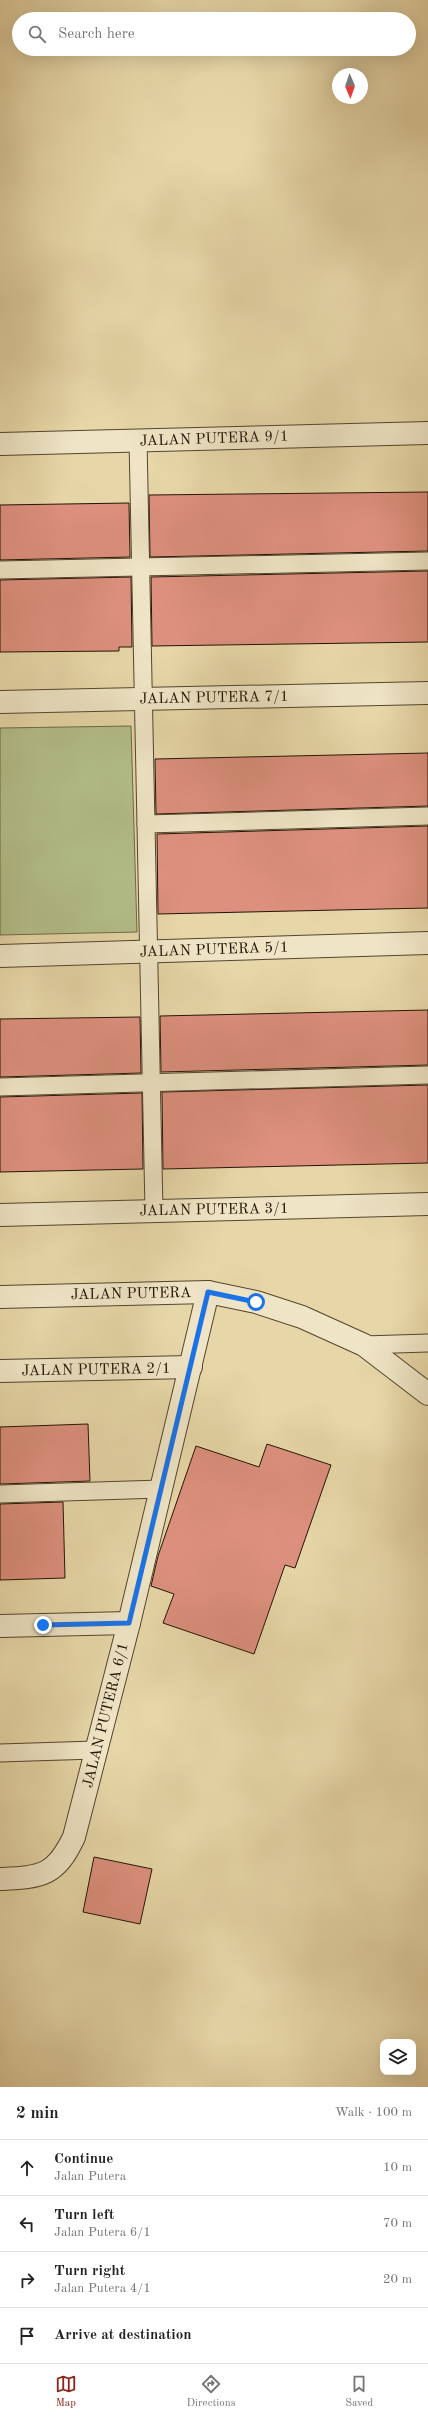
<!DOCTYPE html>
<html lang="en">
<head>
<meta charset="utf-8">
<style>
  :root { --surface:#fff; --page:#f6f6f6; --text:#222; --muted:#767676; --line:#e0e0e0; --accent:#8f2418 }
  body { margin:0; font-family:"Old Standard TT",serif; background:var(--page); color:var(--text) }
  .controls { position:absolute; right:12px; bottom:12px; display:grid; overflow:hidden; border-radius:8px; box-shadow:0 4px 16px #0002 }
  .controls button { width:36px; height:36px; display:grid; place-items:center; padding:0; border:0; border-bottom:1px solid var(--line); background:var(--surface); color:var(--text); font:20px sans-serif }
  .compass { position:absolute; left:332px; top:68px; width:36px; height:36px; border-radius:50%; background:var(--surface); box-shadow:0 4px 16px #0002; rotate:178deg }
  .stop { position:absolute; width:12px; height:12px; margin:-9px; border:3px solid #1a73e8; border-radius:50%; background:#fff }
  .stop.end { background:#1a73e8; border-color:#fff; box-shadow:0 1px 4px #0008 }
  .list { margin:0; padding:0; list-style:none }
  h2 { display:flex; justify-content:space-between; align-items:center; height:52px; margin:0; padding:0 16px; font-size:17px }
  h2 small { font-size:13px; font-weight:400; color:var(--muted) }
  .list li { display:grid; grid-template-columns:26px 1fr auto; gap:12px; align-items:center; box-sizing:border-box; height:56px; padding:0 16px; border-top:1px solid var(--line) }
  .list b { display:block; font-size:15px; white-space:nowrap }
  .list p { margin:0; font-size:13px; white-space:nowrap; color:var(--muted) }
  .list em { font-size:13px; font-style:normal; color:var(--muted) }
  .icon { flex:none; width:22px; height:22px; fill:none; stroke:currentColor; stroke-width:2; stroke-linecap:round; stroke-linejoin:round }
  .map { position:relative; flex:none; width:428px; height:2087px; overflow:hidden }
  .search { position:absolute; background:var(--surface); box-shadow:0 4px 16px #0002; left:12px; right:12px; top:12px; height:44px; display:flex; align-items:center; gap:10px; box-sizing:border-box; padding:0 14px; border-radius:22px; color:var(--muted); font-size:15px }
  .sheet { height:276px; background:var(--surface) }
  nav { display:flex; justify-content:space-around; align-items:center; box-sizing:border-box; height:56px; border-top:1px solid var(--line); background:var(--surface); font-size:11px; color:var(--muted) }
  nav a { display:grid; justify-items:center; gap:2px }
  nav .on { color:var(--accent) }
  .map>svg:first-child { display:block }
  .green { fill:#b3bf8a; stroke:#6b6a48 }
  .building { fill:#dd907e; stroke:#231406 }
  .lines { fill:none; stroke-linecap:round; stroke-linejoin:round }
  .lane-casing { stroke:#54452e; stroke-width:19 }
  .street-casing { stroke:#54452e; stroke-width:24 }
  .lane { stroke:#efe5c6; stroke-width:17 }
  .street { stroke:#efe5c6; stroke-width:22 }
  .route { stroke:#1a73e8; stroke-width:5 }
  .labels { text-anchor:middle; stroke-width:4; stroke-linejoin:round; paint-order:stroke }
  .street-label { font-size:15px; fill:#231406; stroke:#efe5c6 }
</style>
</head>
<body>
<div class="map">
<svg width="428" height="2087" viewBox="0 0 428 2087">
  <rect width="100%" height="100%" fill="#e7d7a8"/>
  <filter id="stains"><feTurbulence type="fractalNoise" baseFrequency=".005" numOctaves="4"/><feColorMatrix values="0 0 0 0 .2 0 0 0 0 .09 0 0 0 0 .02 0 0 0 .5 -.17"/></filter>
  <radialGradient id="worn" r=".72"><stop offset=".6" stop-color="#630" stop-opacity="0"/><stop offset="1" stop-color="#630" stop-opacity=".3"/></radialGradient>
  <path class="green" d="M 131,726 L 137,932 L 0,935 L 0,728 Z"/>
  <g class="building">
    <path d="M 428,492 L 428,551 L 150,557 L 149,495 Z"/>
    <path d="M 129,503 L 130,557 L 0,560 L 0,505 Z"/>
    <path d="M 428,571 L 428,642 L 152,646 L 151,577 Z"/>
    <path d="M 131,577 L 132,647 L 119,647 L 119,651 L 0,652 L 0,580 Z"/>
    <path d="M 428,753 L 428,806 L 156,814 L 155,759 Z"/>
    <path d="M 428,826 L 428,908 L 158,914 L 157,834 Z"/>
    <path d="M 428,1010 L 428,1065 L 161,1072 L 160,1016 Z"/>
    <path d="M 140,1017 L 141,1073 L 0,1077 L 0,1019 Z"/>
    <path d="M 428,1085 L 428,1163 L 163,1169 L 162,1092 Z"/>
    <path d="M 142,1093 L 143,1169 L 0,1172 L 0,1097 Z"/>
    <path d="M 88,1424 L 90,1481 L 0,1484 L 0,1427 Z"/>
    <path d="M 267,1444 L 331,1465 L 295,1568 L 285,1565 L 254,1654 L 163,1623 L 174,1594 L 151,1586 L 158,1556 L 196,1446 L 259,1467 Z"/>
    <path d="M 63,1502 L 65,1578 L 0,1580 L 0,1504 Z"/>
    <path d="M 94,1857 L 152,1869 L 140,1924 L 83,1912 Z"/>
  </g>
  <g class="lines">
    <g class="lane-casing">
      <g id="lane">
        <path d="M 138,440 L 154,1211"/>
        <path d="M 0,570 L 428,561"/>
        <path d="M 146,824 L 428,816"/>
        <path d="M 0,1087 L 428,1075"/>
        <path d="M 364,1345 L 428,1343"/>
        <path d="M 0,1494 L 161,1489"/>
        <path d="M 0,1753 L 95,1750"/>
      </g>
    </g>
    <g class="street-casing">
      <g id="street">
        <path d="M 0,444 L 428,433"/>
        <path d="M 0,702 L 428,693"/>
        <path d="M 0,956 L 428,943"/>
        <path d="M 0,1215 L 428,1204"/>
        <path d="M 0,1297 L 208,1292 L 256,1302 L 302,1317 L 364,1345 L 428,1394"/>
        <path d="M 0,1371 L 191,1367"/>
        <path d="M 0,1626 L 129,1623"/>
        <path d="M 0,1879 C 41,1877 55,1877 74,1837 L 129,1623 L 208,1292"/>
      </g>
    </g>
    <use href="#lane" class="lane"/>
    <use href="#street" class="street"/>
  </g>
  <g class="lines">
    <path class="route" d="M 43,1625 L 129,1623 L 208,1292 L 256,1302"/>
  </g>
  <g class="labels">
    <g class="street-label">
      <text transform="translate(214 438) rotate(-2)" y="5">JALAN PUTERA 9/1</text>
      <text transform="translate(214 697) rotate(-1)" y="5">JALAN PUTERA 7/1</text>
      <text transform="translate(214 949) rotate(-2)" y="5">JALAN PUTERA 5/1</text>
      <text transform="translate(214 1209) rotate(-1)" y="5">JALAN PUTERA 3/1</text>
      <text transform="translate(131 1293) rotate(-1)" y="5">JALAN PUTERA</text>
      <text transform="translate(96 1369) rotate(-1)" y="5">JALAN PUTERA 2/1</text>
      <text transform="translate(105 1715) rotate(-76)" y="5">JALAN PUTERA 6/1</text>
    </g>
  </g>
  <rect width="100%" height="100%" filter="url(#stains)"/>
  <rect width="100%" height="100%" fill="url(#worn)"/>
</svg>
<div class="controls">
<button><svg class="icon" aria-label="layers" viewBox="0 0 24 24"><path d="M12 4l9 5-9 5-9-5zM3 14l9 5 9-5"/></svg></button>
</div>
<svg class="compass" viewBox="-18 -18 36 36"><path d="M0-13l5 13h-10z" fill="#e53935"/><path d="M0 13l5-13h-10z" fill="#767676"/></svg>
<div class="stop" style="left:256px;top:1302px"></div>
<div class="stop end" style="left:43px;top:1625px"></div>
<div class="search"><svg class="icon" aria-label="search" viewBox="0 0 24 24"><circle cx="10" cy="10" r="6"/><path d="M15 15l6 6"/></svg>Search here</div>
</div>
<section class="sheet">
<h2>2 min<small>Walk · 100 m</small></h2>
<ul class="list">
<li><svg class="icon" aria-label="ahead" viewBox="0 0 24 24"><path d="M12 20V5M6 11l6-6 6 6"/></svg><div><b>Continue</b><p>Jalan Putera</p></div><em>10 m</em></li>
<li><svg class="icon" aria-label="left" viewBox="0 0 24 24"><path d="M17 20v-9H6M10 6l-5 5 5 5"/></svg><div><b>Turn left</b><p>Jalan Putera 6/1</p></div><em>70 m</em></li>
<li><svg class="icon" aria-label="right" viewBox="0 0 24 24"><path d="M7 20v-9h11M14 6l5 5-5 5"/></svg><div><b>Turn right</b><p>Jalan Putera 4/1</p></div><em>20 m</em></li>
<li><svg class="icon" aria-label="arrive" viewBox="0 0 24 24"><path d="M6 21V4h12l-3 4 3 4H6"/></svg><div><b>Arrive at destination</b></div></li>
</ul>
</section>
<nav>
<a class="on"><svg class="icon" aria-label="map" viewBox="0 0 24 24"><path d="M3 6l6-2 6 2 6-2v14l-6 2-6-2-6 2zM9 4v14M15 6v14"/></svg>Map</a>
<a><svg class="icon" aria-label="directions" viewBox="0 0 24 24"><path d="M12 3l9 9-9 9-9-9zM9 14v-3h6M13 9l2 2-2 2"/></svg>Directions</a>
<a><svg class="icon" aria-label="saved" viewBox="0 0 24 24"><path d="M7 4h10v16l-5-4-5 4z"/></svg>Saved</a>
</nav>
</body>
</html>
